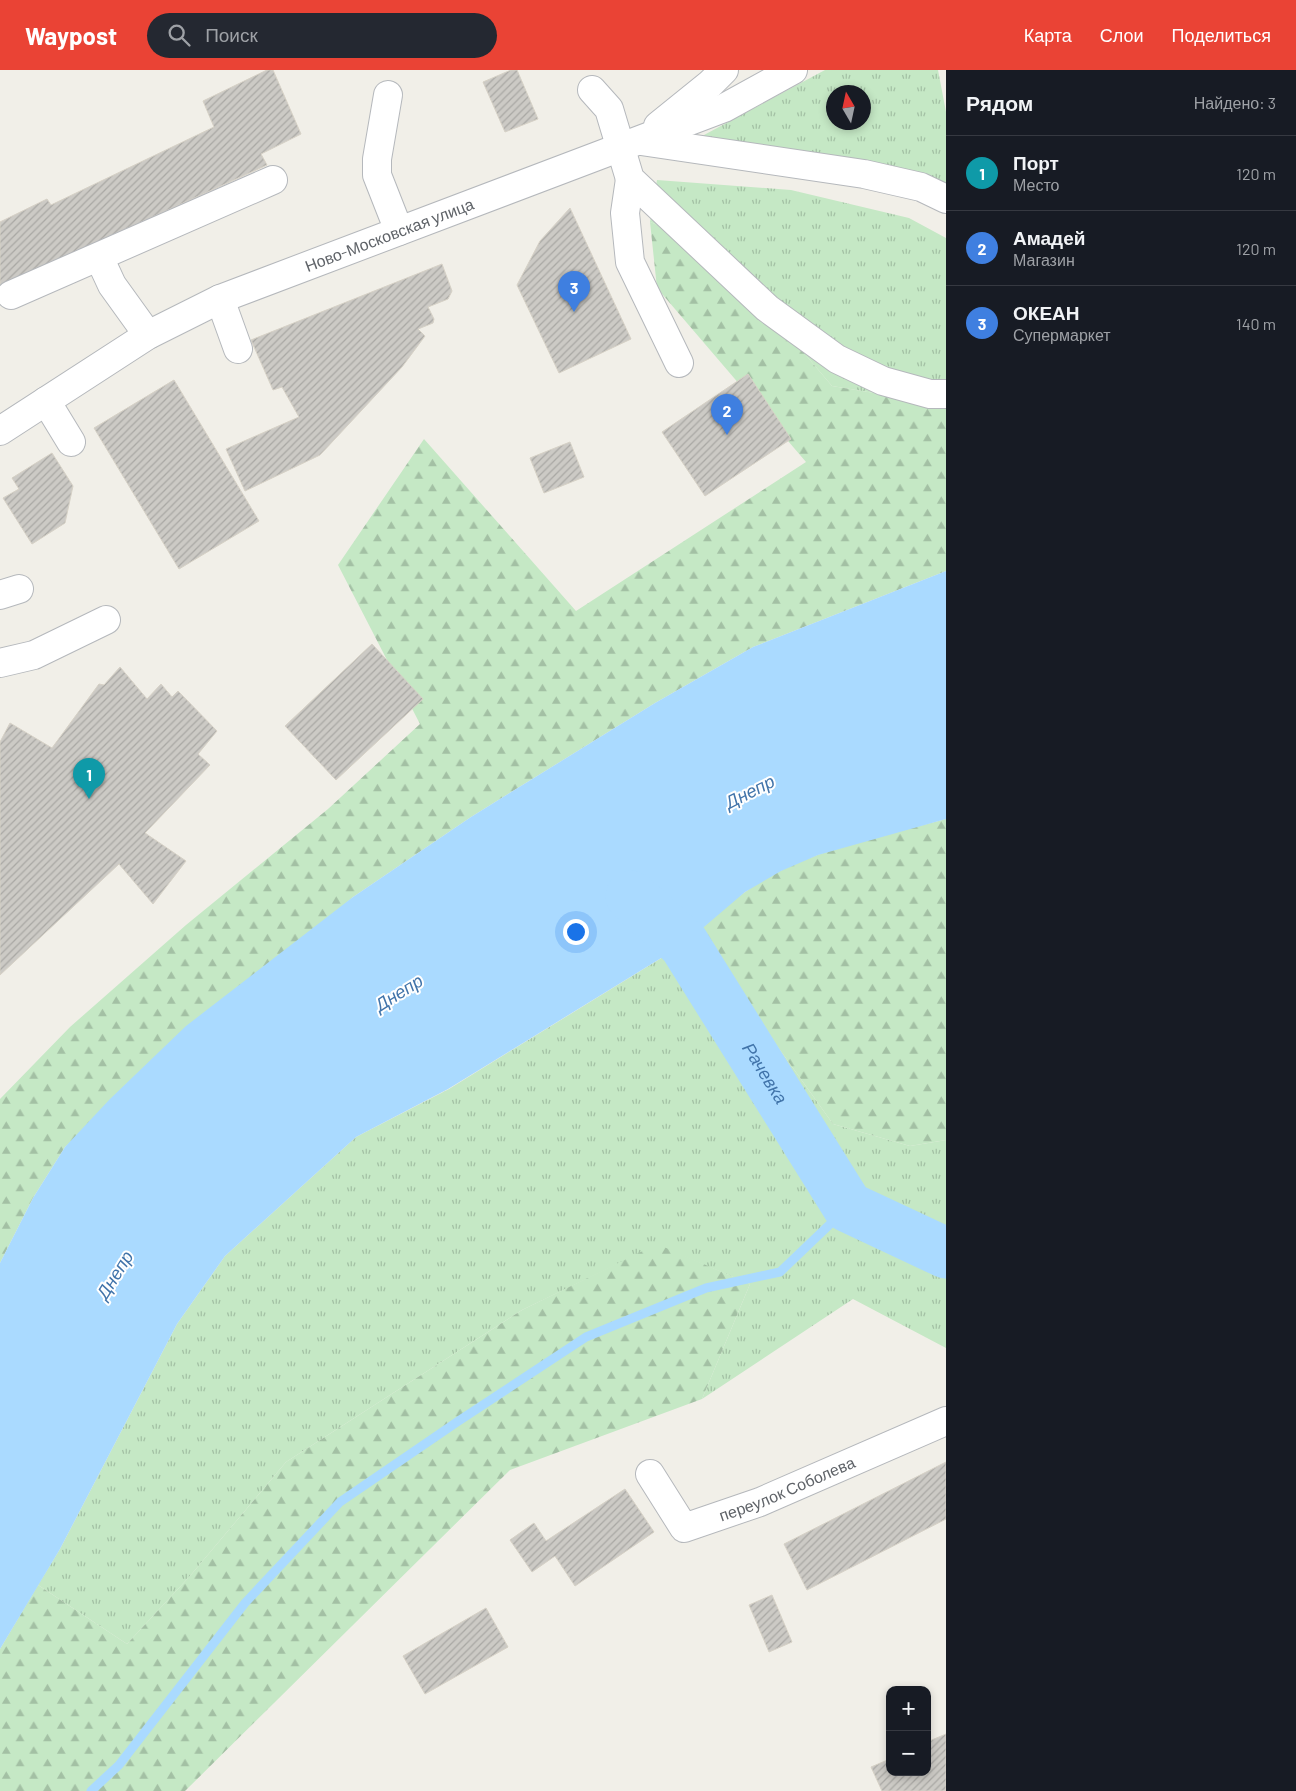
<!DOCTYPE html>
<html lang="ru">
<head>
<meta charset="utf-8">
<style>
  :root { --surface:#171b24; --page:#242831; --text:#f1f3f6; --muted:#9ea1a6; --line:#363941; --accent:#ea4335 }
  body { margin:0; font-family:Barlow,sans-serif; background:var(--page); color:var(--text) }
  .controls { position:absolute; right:15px; bottom:15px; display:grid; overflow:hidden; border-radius:10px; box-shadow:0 2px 8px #0003 }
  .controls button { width:45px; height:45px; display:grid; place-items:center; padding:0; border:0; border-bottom:1px solid var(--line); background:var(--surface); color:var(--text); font:25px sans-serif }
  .compass { position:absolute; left:826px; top:15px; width:45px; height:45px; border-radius:50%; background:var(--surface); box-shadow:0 2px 8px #0003; rotate:351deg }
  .you { position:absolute; left:575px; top:861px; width:18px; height:18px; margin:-12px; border:4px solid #fff; border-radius:50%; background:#1a73e8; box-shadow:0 0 0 8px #1a73e833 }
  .badge { display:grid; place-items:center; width:32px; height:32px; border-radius:50%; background:var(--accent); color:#fff; font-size:16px; font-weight:700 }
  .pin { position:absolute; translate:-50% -41px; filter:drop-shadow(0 1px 2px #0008) }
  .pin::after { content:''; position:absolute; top:26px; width:18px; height:15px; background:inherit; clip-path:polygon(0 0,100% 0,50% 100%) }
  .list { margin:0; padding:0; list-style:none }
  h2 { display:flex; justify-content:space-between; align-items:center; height:65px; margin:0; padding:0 20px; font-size:21px }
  h2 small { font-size:16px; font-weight:400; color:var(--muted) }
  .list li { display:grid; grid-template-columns:32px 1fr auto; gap:15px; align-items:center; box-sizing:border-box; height:75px; padding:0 20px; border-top:1px solid var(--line) }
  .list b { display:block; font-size:19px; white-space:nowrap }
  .list p { margin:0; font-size:16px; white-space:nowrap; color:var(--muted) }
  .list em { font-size:16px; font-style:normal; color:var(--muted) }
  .icon { flex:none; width:28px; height:28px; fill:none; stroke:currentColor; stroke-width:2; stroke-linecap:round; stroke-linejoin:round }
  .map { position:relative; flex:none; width:946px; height:1721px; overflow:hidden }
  header { display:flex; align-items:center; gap:30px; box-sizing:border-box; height:70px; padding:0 25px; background:var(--accent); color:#fff }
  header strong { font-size:24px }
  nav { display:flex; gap:28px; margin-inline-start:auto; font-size:18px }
  .search { width:350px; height:45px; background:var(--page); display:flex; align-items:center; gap:12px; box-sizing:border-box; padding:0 18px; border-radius:28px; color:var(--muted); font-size:19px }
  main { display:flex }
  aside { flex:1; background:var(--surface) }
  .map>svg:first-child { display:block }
  .grass { fill:url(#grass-tufts); fill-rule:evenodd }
  .forest { fill:url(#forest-firs) }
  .water { fill:#aadaff }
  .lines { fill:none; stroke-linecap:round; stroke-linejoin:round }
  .stream { stroke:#aadaff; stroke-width:9 }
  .river { stroke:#aadaff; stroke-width:51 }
  .building { fill:url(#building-hatch); stroke:#d6d1c6 }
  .minor-casing { stroke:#b5b8bc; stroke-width:30 }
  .minor { stroke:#fff; stroke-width:28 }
  .labels { text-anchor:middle; stroke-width:4; stroke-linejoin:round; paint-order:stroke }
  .street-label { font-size:16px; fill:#5f6368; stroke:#fff }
  .water-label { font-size:18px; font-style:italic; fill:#4174aa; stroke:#fff }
</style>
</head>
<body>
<header>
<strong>Waypost</strong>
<div class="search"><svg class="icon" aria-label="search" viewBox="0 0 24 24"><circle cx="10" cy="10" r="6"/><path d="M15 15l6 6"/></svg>Поиск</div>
<nav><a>Карта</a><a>Слои</a><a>Поделиться</a></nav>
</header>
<main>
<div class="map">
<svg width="946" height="1721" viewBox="0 0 946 1721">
  <defs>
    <pattern id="grass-tufts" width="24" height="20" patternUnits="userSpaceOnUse" patternTransform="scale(1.25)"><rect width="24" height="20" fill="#c5e8c5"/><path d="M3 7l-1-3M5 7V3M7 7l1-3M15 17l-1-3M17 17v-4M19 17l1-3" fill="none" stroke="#a3c0a4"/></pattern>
    <pattern id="forest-firs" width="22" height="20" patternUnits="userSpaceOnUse" patternTransform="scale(1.25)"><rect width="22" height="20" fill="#c5e8c5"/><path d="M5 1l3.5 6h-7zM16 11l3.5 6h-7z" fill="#a3c0a4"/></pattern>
    <pattern id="building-hatch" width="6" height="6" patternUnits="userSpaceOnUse" patternTransform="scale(1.25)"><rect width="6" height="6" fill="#cccac5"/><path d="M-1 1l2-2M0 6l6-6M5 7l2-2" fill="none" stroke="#a9a8a4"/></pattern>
  </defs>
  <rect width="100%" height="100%" fill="#f1efe8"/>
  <g class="grass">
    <path d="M 825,0 L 938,0 L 946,42 L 946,133 L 678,79 ZM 834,22 L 864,22 L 864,52 L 834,52 Z"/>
    <path d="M 657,110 L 791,120 L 909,148 L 946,168 L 946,335 L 832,316 L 776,250 L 708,174 L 650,152 Z"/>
    <path d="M 684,874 L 745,931 L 833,1054 L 910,1076 L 946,1070 L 946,1278 L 853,1229 L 702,1329 L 750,1214 L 657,1175 L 522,1240 L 286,1392 L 190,1506 L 127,1574 L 38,1515 L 60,1479 L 177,1254 L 225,1186 L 356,1067 L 449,1019 Z"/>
  </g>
  <g class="forest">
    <path d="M 650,152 L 707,174 L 776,250 L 832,316 L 946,335 L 946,501 L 753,577 L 655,633 L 471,747 L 353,827 L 65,1077 L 33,1128 L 0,1193 L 0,1029 L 70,957 L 186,855 L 328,739 L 420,654 L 338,495 L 424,369 L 576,541 L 806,392 L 657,218 Z"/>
    <path d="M 946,749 L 946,1070 L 910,1076 L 833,1054 L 745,931 L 684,874 C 704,857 724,837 745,822 C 802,781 879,767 946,749 Z"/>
    <path d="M 657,1174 L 750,1214 L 702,1329 L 510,1400 L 185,1721 L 0,1721 L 0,1579 L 38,1515 L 127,1574 L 190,1506 L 286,1392 L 522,1240 Z"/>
  </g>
  <path class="water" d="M 946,501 L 946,749 L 818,785 L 781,801 L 745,822 L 684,874 L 448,1019 L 356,1067 L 225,1186 L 177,1254 L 60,1479 L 0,1579 L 0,1193 L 33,1128 L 65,1077 L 110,1029 L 186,956 L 353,827 L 471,747 L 655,633 L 753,577 Z"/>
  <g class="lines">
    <path class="stream" d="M 91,1721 L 119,1695 L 245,1533 L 340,1432 L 457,1352 L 586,1267 L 706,1218 L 780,1202 L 848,1137"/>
    <path class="river" id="s1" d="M 631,826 L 684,874 L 848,1137 L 946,1183"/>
  </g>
  <g class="building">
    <path d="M 267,0 L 273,0 L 301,64 L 261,84 L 267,95 L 0,216 L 0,152 L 47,129 L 51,135 L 214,57 L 203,31 Z"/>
    <path d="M 511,0 L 517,0 L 538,49 L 505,62 L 483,12 Z"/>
    <path d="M 570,138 L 631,269 L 559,303 L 517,215 L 540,171 Z"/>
    <path d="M 442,194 L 452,221 L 448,229 L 428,237 L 434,249 L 433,253 L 418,259 L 425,266 L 402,297 L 320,385 L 245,421 L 226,379 L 299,347 L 282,317 L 273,320 L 251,270 Z"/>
    <path d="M 748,304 L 791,369 L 705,426 L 662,362 Z"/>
    <path d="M 174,310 L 259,451 L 179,499 L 94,358 Z"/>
    <path d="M 570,372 L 584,407 L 544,423 L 530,388 Z"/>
    <path d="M 52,383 L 73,416 L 65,453 L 32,474 L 3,428 L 19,419 L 12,408 Z"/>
    <path d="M 372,574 L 423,629 L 336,710 L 285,656 Z"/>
    <path d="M 120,597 L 147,629 L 161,614 L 172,627 L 178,621 L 217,661 L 198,684 L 210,695 L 145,763 L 186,791 L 153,834 L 119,794 L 0,905 L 0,672 L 10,653 L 52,678 L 99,614 L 104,615 Z"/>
    <path d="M 946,1392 L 946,1449 L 807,1520 L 784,1474 Z"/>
    <path d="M 625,1419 L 654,1462 L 575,1516 L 555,1486 L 532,1502 L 510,1470 L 534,1453 L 546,1471 Z"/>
    <path d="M 772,1525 L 792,1572 L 769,1582 L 749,1535 Z"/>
    <path d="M 486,1538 L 508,1577 L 425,1624 L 403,1586 Z"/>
    <path d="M 946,1664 L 946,1721 L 882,1721 L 871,1697 L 890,1689 L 890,1702 L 927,1702 L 927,1672 Z"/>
  </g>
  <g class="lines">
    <g class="minor-casing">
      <g id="minor">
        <path d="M 592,20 L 609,39 L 630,109 L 767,238 L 837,289 L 883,311 L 930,324 L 946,324"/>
        <path d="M 388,25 L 377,89 L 377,105 L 399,161"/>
        <path d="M 658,56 L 710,14 L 724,0"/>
        <path d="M 641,71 L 864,104 L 921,117 L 946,129"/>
        <path d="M 630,109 L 625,143 L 630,192 L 679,293"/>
        <path d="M 99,187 L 112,215 L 148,265"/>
        <path d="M 11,225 L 273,110"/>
        <path d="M 220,229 L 238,279"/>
        <path d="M 46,331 L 71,372"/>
        <path id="s2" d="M 0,361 L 148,265 L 220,229 L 724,38 L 793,0"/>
        <path d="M 0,525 L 19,519"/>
        <path d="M 0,593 L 34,585 L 106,550"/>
        <path id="s3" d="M 650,1404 L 684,1458 L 760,1432 L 946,1351"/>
      </g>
    </g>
    <use href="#minor" class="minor"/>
  </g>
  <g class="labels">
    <g class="street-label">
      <text dy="6" stroke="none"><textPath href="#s2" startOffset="438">Ново-Московская улица</textPath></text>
      <text dy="6" stroke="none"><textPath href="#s3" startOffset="174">переулок Соболева</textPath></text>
    </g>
    <g class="water-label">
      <text transform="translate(750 722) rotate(-27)" y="6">Днепр</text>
      <text transform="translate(399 923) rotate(-32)" y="6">Днепр</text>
      <text dy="6" stroke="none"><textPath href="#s1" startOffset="224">Рачевка</textPath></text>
      <text transform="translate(115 1205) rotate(-58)" y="6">Днепр</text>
    </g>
  </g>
</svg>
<div class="controls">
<button>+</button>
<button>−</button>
</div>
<svg class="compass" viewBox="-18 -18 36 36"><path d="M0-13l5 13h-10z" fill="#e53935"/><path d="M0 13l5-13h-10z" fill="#9ea1a6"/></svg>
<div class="you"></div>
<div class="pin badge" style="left:89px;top:729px;background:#0f9aa8">1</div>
<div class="pin badge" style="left:727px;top:365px;background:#3f7fe0">2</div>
<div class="pin badge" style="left:574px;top:242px;background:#3f7fe0">3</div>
</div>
<aside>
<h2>Рядом<small>Найдено: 3</small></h2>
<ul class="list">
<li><span class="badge" style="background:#0f9aa8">1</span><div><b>Порт</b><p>Место</p></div><em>120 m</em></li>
<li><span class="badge" style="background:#3f7fe0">2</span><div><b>Амадей</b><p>Магазин</p></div><em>120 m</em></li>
<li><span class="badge" style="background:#3f7fe0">3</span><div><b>ОКЕАН</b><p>Супермаркет</p></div><em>140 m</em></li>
</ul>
</aside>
</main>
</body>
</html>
